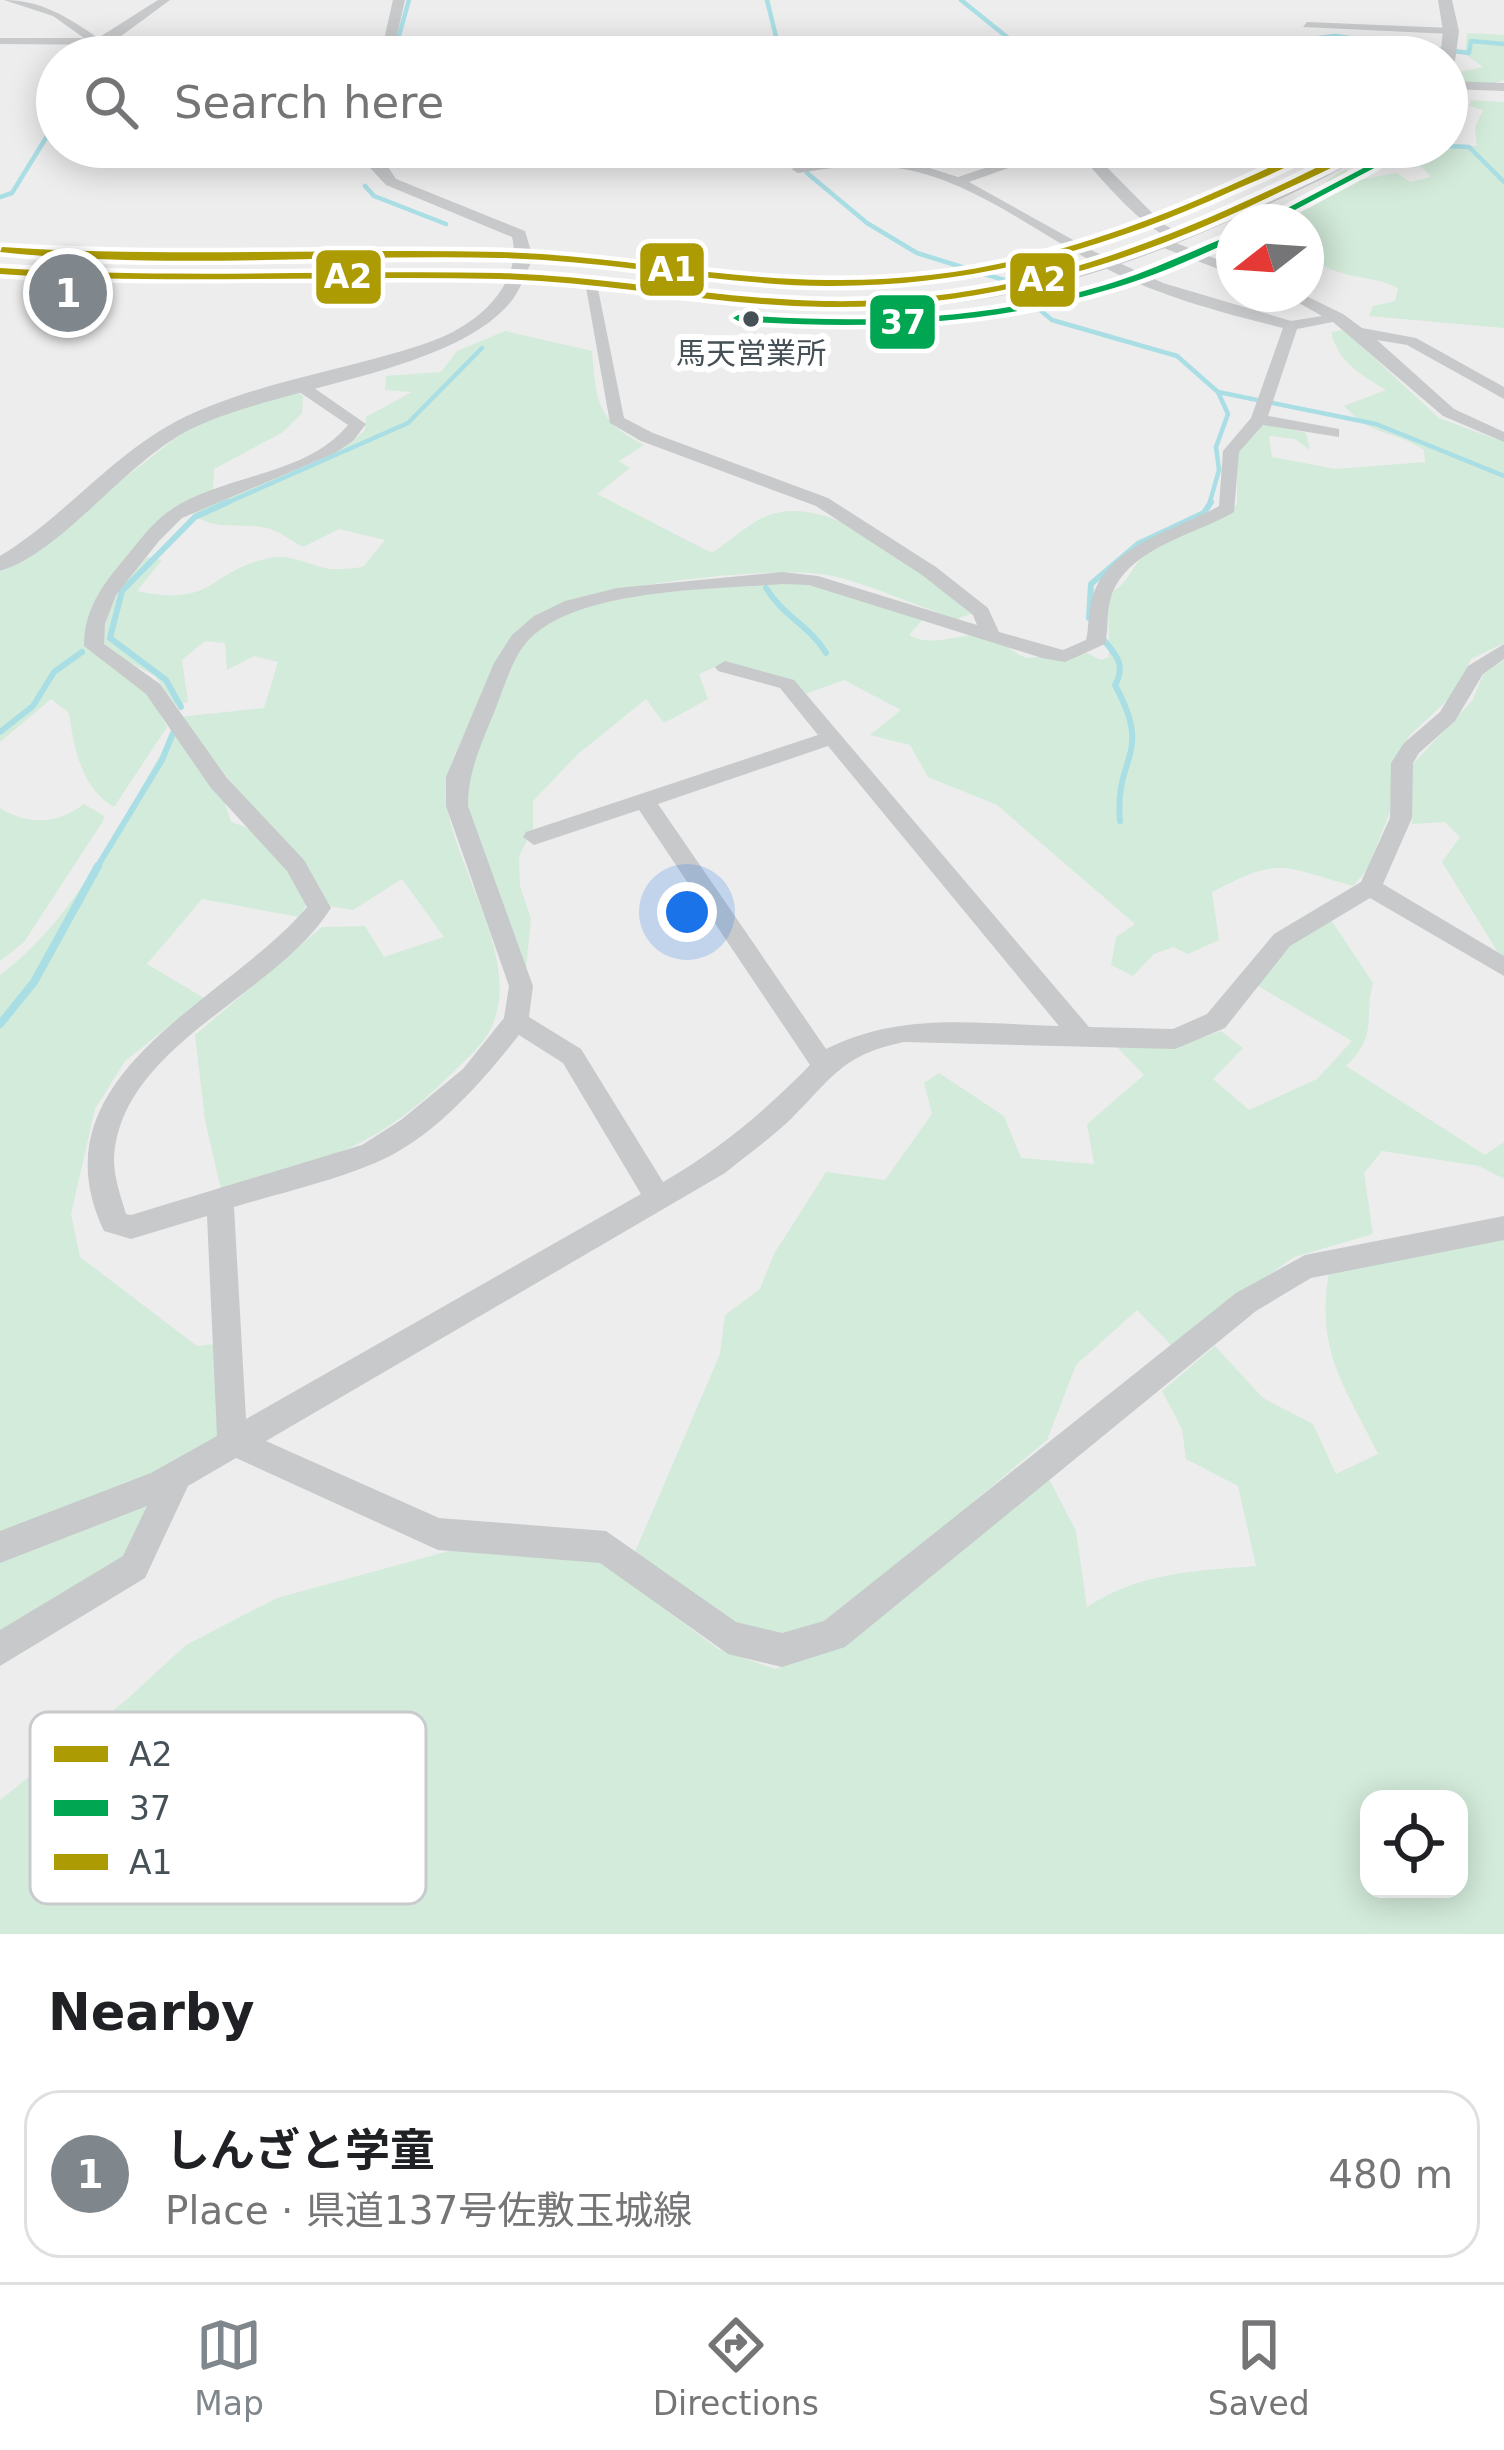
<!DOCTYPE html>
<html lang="en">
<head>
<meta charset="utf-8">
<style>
  :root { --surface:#fff; --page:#f6f6f6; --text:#202124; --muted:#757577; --line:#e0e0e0; --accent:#80878c }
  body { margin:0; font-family:"DejaVu Sans","Noto Sans JP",sans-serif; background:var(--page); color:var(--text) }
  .controls { position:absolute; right:36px; bottom:36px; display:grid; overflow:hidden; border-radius:24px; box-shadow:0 6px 30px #0003 }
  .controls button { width:108px; height:108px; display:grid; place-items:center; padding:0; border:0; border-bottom:3px solid var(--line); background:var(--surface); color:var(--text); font:60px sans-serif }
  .compass { position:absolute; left:1216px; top:204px; width:108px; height:108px; border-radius:50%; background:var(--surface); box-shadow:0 6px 30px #0003; rotate:253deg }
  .you { position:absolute; left:687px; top:912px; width:42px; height:42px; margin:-30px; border:9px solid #fff; border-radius:50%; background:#1a73e8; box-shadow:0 0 0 18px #1a73e833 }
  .badge { display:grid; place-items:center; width:78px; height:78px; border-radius:50%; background:var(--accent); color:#fff; font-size:39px; font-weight:700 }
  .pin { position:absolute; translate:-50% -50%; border:6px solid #fff; box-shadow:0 3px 12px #0006 }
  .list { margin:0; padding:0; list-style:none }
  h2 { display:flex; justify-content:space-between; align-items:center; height:156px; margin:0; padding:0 48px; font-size:51px }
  h2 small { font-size:39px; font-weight:400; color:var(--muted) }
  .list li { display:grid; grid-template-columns:78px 1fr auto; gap:36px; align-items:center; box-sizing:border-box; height:168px; margin:0 24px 24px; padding:0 24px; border:3px solid var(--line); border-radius:36px }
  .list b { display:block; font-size:45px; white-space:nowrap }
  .list p { margin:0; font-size:39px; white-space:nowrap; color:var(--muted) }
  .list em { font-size:39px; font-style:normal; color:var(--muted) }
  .icon { flex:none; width:66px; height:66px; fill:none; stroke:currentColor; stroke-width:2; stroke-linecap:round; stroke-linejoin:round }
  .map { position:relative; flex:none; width:1504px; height:1934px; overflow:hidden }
  .search { position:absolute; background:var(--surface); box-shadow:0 6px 30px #0003; left:36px; right:36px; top:36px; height:132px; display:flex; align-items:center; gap:30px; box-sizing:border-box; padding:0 42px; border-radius:66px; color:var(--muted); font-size:45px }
  .sheet { height:348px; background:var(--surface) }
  nav { display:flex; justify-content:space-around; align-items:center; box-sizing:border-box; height:168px; border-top:3px solid var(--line); background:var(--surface); font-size:33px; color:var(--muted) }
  nav a { display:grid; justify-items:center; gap:6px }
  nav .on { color:var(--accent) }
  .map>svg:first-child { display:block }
  .green { fill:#d3ebda; fill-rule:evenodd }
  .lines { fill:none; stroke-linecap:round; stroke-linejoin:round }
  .stream-far2 { stroke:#aadee5; stroke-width:4.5 }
  .stream-far1 { stroke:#aadee5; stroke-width:6 }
  .stream { stroke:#aadee5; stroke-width:8 }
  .minor { fill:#c7c9cb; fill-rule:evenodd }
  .tertiary { fill:#c7c9cb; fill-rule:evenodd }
  .secondary { fill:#c7c9cb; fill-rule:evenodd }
  .bus-1-casing { stroke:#fff; stroke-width:9 }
  .bus-2-casing { stroke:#fff; stroke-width:9 }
  .bus-3-casing { stroke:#fff; stroke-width:9 }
  .bus-1 { fill:#ad9b03; fill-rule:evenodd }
  .bus-2 { fill:#00a651; fill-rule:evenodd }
  .bus-3 { fill:#ad9b03; fill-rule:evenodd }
  .bus-dot { fill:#465057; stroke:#fff; stroke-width:4.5 }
  .labels { text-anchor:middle; stroke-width:12; stroke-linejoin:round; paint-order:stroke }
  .far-bus-label { font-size:30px; fill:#465057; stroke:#fff }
  .key { fill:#fff; stroke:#c8cacd; stroke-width:3 }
  .key-label { font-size:33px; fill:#465057 }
  .line-badge { stroke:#fff; stroke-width:4.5 }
  .badge-label { font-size:33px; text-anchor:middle; font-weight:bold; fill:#fff }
</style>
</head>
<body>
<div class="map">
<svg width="1504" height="1934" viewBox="0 0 1504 1934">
  <rect width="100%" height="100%" fill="#ededed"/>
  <g class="green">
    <path d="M 1467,33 L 1504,35 L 1504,80 L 1489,85 L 1458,83 L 1459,72 L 1483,67 L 1465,54 Z"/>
    <path d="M 1471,100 L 1504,102 L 1504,328 L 1369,316 L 1373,306 L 1395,301 L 1398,288 C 1377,277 1357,279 1335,271 C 1323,267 1320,260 1306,259 L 1306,222 L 1237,222 L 1268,210 L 1310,208 L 1335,188 L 1326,181 L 1346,169 L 1352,181 L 1397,173 L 1410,182 L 1431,177 L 1413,158 L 1385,154 L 1385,147 L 1477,146 L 1475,128 L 1483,110 L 1469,106 Z"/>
    <path d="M 1344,330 L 1439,418 L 1504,442 L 1504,643 L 1471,659 L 1456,692 L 1409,736 L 1393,765 L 1390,812 L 1367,870 L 1353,886 C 1281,866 1281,856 1212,892 L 1219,940 L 1188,954 L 1173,947 L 1154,954 L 1133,976 L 1111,965 L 1116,937 L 1135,924 L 997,805 L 928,777 L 910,745 L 870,735 L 901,710 L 844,680 L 805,694 L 725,663 L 699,674 L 708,699 L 664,723 L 646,699 L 578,754 L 533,801 L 533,829 L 519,856 L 520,886 L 531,919 L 525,979 L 465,810 L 463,780 L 521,643 L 542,622 L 618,597 L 781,581 L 807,583 L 925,617 L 909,635 C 936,649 958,632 984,636 C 1003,640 1011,652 1026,658 L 1087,653 L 1101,660 L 1109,657 L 1108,593 C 1130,586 1131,563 1149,551 C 1177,532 1212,530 1237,504 L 1237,452 L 1258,432 L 1261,422 L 1306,433 L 1310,450 L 1295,439 L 1269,436 L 1272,457 L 1336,469 L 1425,462 L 1424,450 C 1390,428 1375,439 1344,406 L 1386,390 C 1360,374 1338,362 1331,332 Z"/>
    <path d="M 505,331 L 592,351 C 596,401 597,421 644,445 L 619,461 L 630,468 L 597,494 L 712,553 C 729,542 748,524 767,516 C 834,490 922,574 971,614 L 957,619 C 919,607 865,582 828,575 C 775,565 578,586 535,617 C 504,639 493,673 478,707 C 466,734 442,770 446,800 C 455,870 522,959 492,1026 C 484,1045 465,1060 451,1074 C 375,1151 320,1160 222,1194 L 205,1120 L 195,1035 L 322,927 L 365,926 L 384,957 L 444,937 L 402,879 L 353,910 L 329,906 L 180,717 L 264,708 L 278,662 L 254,656 L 227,670 L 225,643 L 205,641 L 182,660 L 188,702 L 175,705 L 155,676 L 109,651 L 102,639 L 113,596 L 147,557 L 162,560 L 137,591 C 216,608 207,571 270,558 C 290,554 306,564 325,568 C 337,571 351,568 363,567 L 385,540 L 339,529 L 303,547 C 292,541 279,531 267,528 C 239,522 211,533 189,510 L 315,462 L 352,442 L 365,430 L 366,417 L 412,392 L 385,390 L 386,376 L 441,372 L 457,351 Z"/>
    <path d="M 293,388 L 303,396 L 302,413 L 283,432 L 214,469 L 213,494 L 176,508 L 98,594 L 87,632 L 151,697 L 167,727 L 114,807 C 81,788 74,748 69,713 L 51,699 L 0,742 L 0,572 L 19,561 L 187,429 Z"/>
    <path d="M 1504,660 L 1504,962 L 1442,862 L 1460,837 L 1445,822 L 1412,824 L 1411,766 L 1472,701 L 1484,673 Z"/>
    <path d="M 176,728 L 225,803 L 231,822 C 272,834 287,867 307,904 L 299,917 L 202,899 L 147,964 L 204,998 L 125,1061 L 95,1109 L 71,1214 L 80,1257 L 197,1346 L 216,1344 L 222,1436 L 153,1480 L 0,1534 L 0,975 C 80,916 125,812 176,728 Z"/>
    <path d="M 84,804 L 104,816 L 103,821 L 24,942 L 0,961 L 0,808 C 29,826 58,824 84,804 Z"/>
    <path d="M 1331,920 L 1373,983 C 1363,1022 1379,1034 1346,1066 L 1485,1155 L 1504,1142 L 1504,1179 L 1479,1166 L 1382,1151 L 1364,1173 L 1373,1234 L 1294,1257 L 1171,1345 L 1137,1310 L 1076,1365 L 1047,1440 L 828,1624 L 782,1638 L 737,1626 L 635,1552 L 720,1354 L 725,1315 L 760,1289 L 774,1254 L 826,1172 L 885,1180 L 932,1114 L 924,1083 L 939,1073 L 1004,1116 L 1021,1158 L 1094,1164 L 1087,1124 L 1144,1075 L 1115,1045 L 1183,1044 L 1221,1031 L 1243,1048 L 1213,1079 L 1249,1110 L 1317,1079 L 1352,1041 L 1258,986 L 1288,946 Z"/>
    <path d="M 1504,1238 L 1504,1934 L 0,1934 L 0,1800 L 124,1702 L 186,1645 L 277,1598 L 449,1551 L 598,1559 L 718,1649 L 775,1669 L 847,1638 L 1046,1473 L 1076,1531 L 1087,1607 C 1140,1572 1195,1571 1256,1566 L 1238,1486 L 1186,1459 L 1182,1429 L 1162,1391 L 1215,1346 L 1263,1398 L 1313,1424 L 1336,1474 L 1378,1454 C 1345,1386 1315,1351 1329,1272 ZM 1369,1799 L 1459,1799 L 1459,1889 L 1369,1889 Z"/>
    <path d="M 154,1496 L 122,1559 L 0,1633 L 0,1556 Z"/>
  </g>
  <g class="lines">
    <g class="stream-far2">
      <path d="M 767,0 L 781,57"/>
      <path d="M 961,0 L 1032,57"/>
      <path d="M 94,57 L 110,41"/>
      <path d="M 393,57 L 409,0"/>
      <path d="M 1157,57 L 1335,36 L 1469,53 L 1471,41 L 1504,44"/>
      <path d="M 1447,146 L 1469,147 L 1504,182"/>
      <path d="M 802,147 L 807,173 L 867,223 L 917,253 L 1004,280 L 1052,320 L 1177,356 L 1218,392 L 1376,424 L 1504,476"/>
      <path d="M 365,186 L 374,196 L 446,224"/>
      <path d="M 0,197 L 12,193 L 57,120"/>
      <path d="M 222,505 L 408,423 L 482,348"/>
      <path d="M 1209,505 L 1219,470 L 1216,447 L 1228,414 L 1218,392"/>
    </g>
    <g class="stream-far1">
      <path d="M 766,588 C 783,616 809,625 826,653"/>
      <path d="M 1089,618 L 1091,584 L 1138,544 L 1204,513 L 1211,502"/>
      <path d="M 1099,634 C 1113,652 1128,663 1115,685 C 1154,757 1114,754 1120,821"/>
      <path d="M 181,707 L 166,680 L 110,638 L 122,591 L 195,517 L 228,502"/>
      <path d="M 0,732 L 33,706 L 54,672 L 82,652"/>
      <path d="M 96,869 L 162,760 L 173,733"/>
    </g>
    <path class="stream" d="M 0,1024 L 34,982 L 98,866"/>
    <g class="minor">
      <path d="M 4,0 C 41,0 68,17 98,38 L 158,0 L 170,0 L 117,39 L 124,42 L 118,45 L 0,44 L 0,38 L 84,38 L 53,16 Z"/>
      <path d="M 1307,22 L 1451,28 L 1457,31 L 1451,34 L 1303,27 Z"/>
      <path d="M 1150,52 L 1158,57 L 1146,57 Z"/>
      <path d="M 1447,81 L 1504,83 L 1504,91 L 1447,89 Z"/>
      <path d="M 1048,147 L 1067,147 L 969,182 L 1093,251 L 1163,283 L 1291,321 L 1322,316 L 1283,294 L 1302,294 L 1343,314 L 1362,328 L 1416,338 L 1504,387 L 1504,399 L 1407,345 L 1377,340 L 1454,409 L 1504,432 L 1504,442 L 1443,416 L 1333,322 L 1297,329 L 1268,416 L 1339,429 L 1339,437 L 1263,425 L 1239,452 L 1234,512 C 1195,535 1127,548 1111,597 C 1106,612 1109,629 1105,644 L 1065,662 L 1042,658 L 809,585 L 782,584 C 713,590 573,588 526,643 C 511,661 504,688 495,710 C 482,743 468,770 468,806 L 533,986 L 529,1017 L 581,1049 L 663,1182 C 719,1150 765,1111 810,1065 L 639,810 L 534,845 L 523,837 L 526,832 L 818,735 L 780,688 L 718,671 L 715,667 L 725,661 L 794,680 L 1089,1027 L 1173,1029 L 1207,1014 L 1274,934 L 1361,882 L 1390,818 L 1391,763 L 1404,743 L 1440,712 L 1468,666 L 1504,644 L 1504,659 L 1483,674 L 1455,721 L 1419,753 L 1413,763 L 1412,818 L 1383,884 L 1504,956 L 1504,976 L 1370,898 L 1290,946 L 1225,1028 L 1175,1049 L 904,1042 C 842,1055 833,1077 791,1119 C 771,1138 747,1155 725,1173 L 266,1441 L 439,1518 L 606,1531 L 736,1622 L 782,1633 L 824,1621 L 1236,1293 L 1305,1255 L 1504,1216 L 1504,1240 L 1311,1278 L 1256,1311 L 845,1647 L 782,1667 L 728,1654 L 600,1563 L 438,1550 L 236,1458 L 188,1486 L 145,1578 L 0,1666 L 0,1630 L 123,1556 L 147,1506 L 0,1563 L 0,1531 L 151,1473 L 217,1436 L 207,1216 L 131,1239 L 104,1231 C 30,1075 227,1002 307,907 L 287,871 L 211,788 L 146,694 L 84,646 C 84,612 100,588 121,563 C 137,544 152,522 172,509 C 225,474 306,476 348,425 L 292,387 L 292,381 L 304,381 L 366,424 L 353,441 L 335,453 L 182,518 L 159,541 L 116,595 L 105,624 L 104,644 L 160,684 L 227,778 L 304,860 L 331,908 C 275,997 119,1045 114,1160 C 114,1178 121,1197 126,1214 L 131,1215 L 362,1145 L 401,1120 L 463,1069 L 504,1018 L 509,986 L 446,806 L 446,777 L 494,663 L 512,635 L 534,616 L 565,601 L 617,588 L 782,572 L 818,576 L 977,625 L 973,615 L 922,575 L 816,506 L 641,441 L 610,423 L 584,276 L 596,279 L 624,418 L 653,433 L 828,498 L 936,567 L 988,608 L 999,632 L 1063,650 L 1086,640 C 1089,628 1088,614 1091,602 C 1105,545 1175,531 1219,506 L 1223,451 L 1251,418 L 1283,328 C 1223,313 1162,297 1107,269 C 1033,233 966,172 881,166 C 853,164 826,169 798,173 L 791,169 L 832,160 L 878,158 L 920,165 L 958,177 ZM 828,746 L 1059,1026 C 977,1024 902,1011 826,1049 L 658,804 ZM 519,1035 L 563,1063 L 641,1194 L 246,1419 L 234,1207 C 280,1193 330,1182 375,1163 C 433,1139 481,1083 519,1035 Z"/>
      <path d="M 1074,147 L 1087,147 L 1163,224 L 1183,235 L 1183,241 C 1151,241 1095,172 1074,147 Z"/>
      <path d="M 1161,241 L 1171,241 L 1234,266 L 1234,275 L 1161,247 Z"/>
    </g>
    <g class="tertiary">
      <path d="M 393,0 L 405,0 L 392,57 L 380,57 Z"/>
      <path d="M 361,147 L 375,147 L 396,179 L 525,231 L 533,258 C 527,271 521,288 513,299 C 457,373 278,386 191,429 C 126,461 63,552 0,571 L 0,556 C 63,518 110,457 175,422 C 237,390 310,376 377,358 C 405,350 438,342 463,326 C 494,307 521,273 512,237 L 386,185 L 371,169 Z"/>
    </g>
    <g class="secondary">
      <path d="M 1438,0 L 1452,0 L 1459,31 L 1455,61 L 1447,66 L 1447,57 L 1440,57 L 1443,31 Z"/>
      <path d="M 1351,147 L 1373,147 C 1340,175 1262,207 1220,225 C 1093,282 964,314 824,310 C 715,307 608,284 499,282 C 332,279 167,291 0,277 L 0,265 C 167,279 332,267 499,270 C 609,272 716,295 825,298 C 1028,303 1174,237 1351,147 Z"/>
    </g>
    <g class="bus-1-casing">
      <path id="bus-1" d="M 1358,147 L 1368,147 C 1336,168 1298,183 1263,200 C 1122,267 982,309 826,307 C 717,306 609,282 500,279 C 333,275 167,285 0,274 L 0,268 C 166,279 332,270 499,273 C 608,276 715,299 824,301 C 1026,305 1181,236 1358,147 Z"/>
    </g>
    <g class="bus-2-casing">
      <g id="bus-2">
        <path d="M 1371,164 L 1378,166 L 1272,222 L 1261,222 Z"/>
        <path d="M 1234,234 L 1234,240 C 1195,258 1155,276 1114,288 C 990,326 866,330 738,321 L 733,318 L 738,315 C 863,324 984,321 1105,285 C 1149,272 1191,251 1234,234 Z"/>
      </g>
    </g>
    <g class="bus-3-casing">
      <path id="bus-3" d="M 1312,147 L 1322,147 C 1295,165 1262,178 1232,191 C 1104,250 970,287 828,286 C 718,285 610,260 501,258 C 334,254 166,270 0,252 L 2,247 C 169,258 335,248 501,252 C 610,255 718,279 827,280 C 1008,283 1152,225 1312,147 Z"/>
    </g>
    <use href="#bus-1" class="bus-1"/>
    <use href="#bus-2" class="bus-2"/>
    <use href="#bus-3" class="bus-3"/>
  </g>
  <circle class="bus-dot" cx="751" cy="319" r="10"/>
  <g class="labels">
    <g class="far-bus-label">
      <text x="751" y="364">馬天営業所</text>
    </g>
  </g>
  <rect x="30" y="1712" width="396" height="192" rx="18" class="key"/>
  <rect x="54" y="1746" width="54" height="16" fill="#ad9b03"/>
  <rect x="54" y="1800" width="54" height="16" fill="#00a651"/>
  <rect x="54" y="1854" width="54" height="16" fill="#ad9b03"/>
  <g class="key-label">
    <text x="129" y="1766">A2</text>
    <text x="129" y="1820">37</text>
    <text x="129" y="1874">A1</text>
  </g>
  <g class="line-badge">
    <rect x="638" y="241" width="68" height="57" rx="12" fill="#ad9b03"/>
    <rect x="314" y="248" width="69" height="58" rx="12" fill="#ad9b03"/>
    <rect x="1008" y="251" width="69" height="58" rx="12" fill="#ad9b03"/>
    <rect x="868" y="293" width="69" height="58" rx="12" fill="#00a651"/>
  </g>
  <g class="badge-label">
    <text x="672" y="281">A1</text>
    <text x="348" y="288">A2</text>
    <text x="1042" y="291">A2</text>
    <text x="903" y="334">37</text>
  </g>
</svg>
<div class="controls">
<button><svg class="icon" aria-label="locate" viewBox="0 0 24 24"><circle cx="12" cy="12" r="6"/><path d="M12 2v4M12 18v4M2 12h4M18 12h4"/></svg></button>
</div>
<svg class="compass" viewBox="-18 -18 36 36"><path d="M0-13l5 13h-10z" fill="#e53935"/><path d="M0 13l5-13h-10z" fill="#757577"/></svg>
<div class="you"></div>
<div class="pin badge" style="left:68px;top:293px">1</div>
<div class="search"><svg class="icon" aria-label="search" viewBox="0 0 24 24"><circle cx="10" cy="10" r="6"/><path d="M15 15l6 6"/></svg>Search here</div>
</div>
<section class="sheet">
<h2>Nearby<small></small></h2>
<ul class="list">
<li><span class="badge">1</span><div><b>しんざと学童</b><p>Place · 県道137号佐敷玉城線</p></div><em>480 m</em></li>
</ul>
</section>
<nav>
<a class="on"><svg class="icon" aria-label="map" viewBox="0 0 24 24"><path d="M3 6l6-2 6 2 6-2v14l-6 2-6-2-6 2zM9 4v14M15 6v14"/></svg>Map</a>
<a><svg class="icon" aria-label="directions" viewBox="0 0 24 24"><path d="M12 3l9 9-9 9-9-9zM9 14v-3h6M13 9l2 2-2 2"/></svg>Directions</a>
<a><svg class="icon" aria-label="saved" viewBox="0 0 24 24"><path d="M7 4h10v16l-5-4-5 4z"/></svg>Saved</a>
</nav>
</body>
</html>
